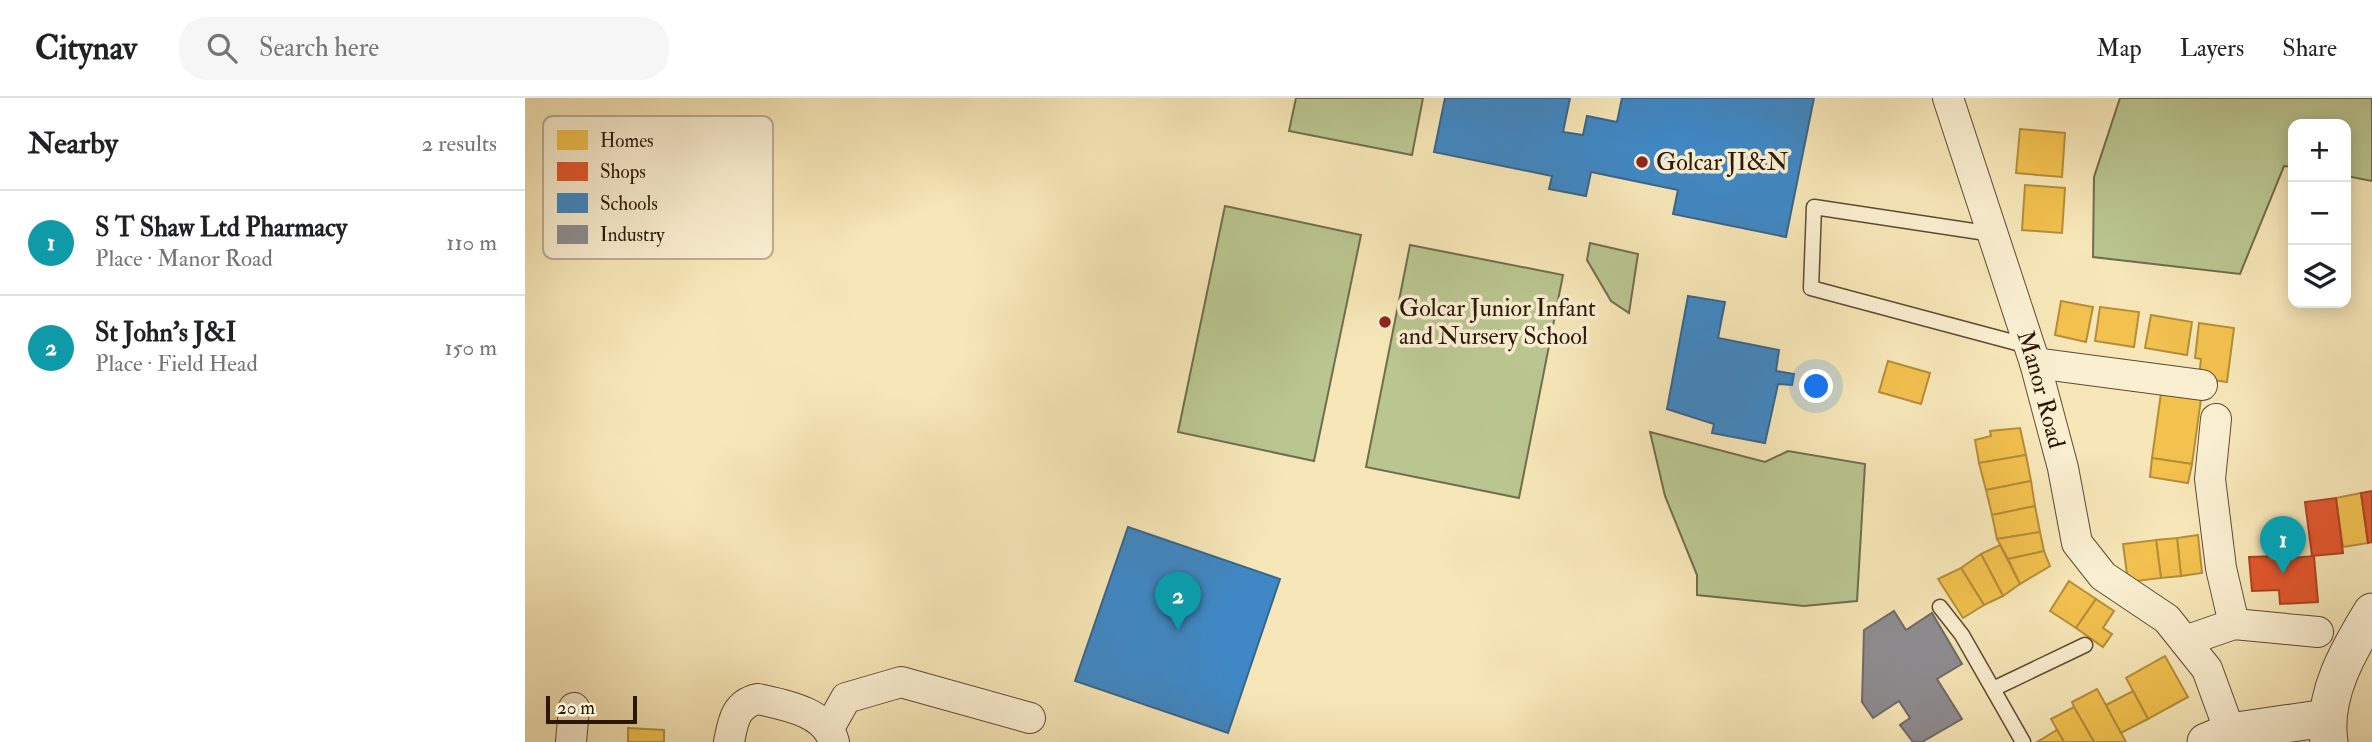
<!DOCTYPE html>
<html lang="en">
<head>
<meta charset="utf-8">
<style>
  :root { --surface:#fff; --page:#f6f6f6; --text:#202124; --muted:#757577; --line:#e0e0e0; --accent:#8f2418 }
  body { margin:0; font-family:"IM FELL Double Pica",serif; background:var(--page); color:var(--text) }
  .controls { position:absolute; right:21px; top:21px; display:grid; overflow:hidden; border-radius:14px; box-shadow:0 4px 18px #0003 }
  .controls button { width:63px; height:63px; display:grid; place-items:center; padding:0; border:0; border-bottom:2px solid var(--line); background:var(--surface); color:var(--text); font:35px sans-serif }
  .scale { position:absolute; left:21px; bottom:18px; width:91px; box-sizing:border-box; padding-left:7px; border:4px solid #2b1708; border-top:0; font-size:19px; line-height:24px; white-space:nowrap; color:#2b1708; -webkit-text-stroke:5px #faefd1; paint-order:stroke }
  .you { position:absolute; left:1292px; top:289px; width:24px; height:24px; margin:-18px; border:5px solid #fff; border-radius:50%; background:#1a73e8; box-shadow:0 0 0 10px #1a73e833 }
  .badge { display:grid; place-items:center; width:46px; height:46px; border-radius:50%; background:var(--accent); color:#fff; font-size:23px; font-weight:700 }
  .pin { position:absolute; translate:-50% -58px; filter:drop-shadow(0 2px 4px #0008) }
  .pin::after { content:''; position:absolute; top:37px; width:24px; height:21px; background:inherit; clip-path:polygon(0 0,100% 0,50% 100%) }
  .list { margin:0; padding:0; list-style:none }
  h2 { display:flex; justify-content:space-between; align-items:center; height:91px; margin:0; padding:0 28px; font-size:30px }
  h2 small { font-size:23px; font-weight:400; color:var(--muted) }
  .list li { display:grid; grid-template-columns:46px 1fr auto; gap:21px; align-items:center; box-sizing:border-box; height:105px; padding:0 28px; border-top:2px solid var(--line) }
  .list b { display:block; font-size:26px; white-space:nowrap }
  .list p { margin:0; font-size:23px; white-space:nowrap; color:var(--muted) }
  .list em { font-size:23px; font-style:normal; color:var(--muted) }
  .icon { flex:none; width:38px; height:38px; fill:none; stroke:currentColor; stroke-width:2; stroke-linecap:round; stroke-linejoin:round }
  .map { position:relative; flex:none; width:1847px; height:644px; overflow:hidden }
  header { display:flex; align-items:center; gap:42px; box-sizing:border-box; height:98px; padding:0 35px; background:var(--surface); border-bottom:2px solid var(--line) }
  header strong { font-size:33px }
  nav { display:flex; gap:38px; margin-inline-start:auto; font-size:24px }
  .search { width:490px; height:63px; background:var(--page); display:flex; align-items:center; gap:18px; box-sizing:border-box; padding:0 24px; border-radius:28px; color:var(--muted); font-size:26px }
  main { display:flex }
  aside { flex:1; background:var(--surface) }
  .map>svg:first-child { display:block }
  .green { fill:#bac690; stroke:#726e4c; stroke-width:2 }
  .homes { fill:#f2c14e; stroke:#b68e39; stroke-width:2 }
  .shops { fill:#e4572e; stroke:#ac4423; stroke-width:2 }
  .schools { fill:#3f88c5; stroke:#39668c; stroke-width:2 }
  .industry { fill:#8d8d92; stroke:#706a69; stroke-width:2 }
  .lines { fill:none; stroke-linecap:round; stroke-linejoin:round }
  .service-casing { stroke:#5e4b34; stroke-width:17 }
  .minor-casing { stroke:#5e4b34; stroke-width:32 }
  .tertiary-casing { stroke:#5e4b34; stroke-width:39 }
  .service { stroke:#faefd1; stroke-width:14 }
  .minor { stroke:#faefd1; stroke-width:30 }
  .tertiary { stroke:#faefd1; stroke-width:37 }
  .poi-dot { fill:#8f2418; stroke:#faefd1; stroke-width:2.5 }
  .labels { text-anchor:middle; stroke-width:7; stroke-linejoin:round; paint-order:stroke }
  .poi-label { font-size:24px; fill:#2b1708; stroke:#faefd1; text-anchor:start }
  .street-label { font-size:24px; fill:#2b1708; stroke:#faefd1 }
  .key { fill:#faefd1; stroke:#bcae95; stroke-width:2 }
  .key-label { font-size:19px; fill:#2b1708 }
</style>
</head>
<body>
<header>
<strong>Citynav</strong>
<div class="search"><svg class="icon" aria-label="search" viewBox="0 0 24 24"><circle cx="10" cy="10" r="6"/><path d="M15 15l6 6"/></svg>Search here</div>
<nav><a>Map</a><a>Layers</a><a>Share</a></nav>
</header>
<main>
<aside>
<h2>Nearby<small>2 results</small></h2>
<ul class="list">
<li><span class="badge" style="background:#0f9aa8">1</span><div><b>S T Shaw Ltd Pharmacy</b><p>Place · Manor Road</p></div><em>110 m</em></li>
<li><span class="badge" style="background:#0f9aa8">2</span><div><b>St John's J&amp;I</b><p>Place · Field Head</p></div><em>150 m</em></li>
</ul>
</aside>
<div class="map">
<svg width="1847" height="644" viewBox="0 0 1847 644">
  <rect width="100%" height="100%" fill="#f7e7b8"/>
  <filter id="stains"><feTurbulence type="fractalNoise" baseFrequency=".00286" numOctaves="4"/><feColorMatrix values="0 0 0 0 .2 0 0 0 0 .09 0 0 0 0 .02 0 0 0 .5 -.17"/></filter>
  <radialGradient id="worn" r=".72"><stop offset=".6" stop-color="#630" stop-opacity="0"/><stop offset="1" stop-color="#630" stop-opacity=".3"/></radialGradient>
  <g class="green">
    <path d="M 771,0 L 898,0 L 887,57 L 764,33 Z"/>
    <path d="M 1595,0 L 1847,0 L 1847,83 L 1821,78 L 1821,26 L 1768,26 L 1768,69 L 1759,68 L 1715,176 L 1568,159 L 1569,79 Z"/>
    <path d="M 700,108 L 836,137 L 789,363 L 653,334 Z"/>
    <path d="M 1065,145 L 1113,156 L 1104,215 L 1086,203 L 1062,162 Z"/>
    <path d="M 885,147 L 1038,177 L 994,400 L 841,369 Z"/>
    <path d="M 1125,334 L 1240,364 L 1263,353 L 1340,366 L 1332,503 L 1279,508 L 1172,497 L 1172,477 L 1140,398 Z"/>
  </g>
  <g class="homes">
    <path d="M 1495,31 L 1540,35 L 1537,79 L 1491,75 Z"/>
    <path d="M 1500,87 L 1540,90 L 1537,135 L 1497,132 Z"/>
    <path d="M 1536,203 L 1568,209 L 1561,244 L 1530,237 Z"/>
    <path d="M 1575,209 L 1614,214 L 1609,249 L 1570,243 Z"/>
    <path d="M 1626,217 L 1667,224 L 1662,257 L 1620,250 Z"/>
    <path d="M 1674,225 L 1709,230 L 1702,284 L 1674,280 L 1676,261 L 1670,260 Z"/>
    <path d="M 1363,263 L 1405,275 L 1396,306 L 1354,294 Z"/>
    <path d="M 1636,295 L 1676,301 L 1667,366 L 1627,360 Z"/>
    <path d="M 1495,330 L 1501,357 L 1454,365 L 1450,342 L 1466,338 L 1465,333 Z"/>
    <path d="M 1501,357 L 1506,383 L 1461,392 L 1454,365 Z"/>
    <path d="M 1627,360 L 1667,366 L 1663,385 L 1625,379 Z"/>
    <path d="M 1506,383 L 1510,408 L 1467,417 L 1461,392 Z"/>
    <path d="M 1836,395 L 1843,445 L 1818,449 L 1811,400 Z"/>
    <path d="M 1510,408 L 1515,434 L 1472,441 L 1467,417 Z"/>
    <path d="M 1515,434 L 1519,453 L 1483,461 L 1472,441 Z"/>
    <path d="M 1673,437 L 1677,475 L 1656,478 L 1652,440 Z"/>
    <path d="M 1652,440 L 1656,478 L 1636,480 L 1631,442 Z"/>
    <path d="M 1631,442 L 1636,480 L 1603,484 L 1598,446 Z"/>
    <path d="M 1475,447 L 1495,486 L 1478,498 L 1456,456 Z"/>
    <path d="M 1519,453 L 1525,468 L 1495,486 L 1483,461 Z"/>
    <path d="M 1456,456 L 1478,498 L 1459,507 L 1436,470 Z"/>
    <path d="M 1436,470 L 1459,507 L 1438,520 L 1413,481 Z"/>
    <path d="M 1544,483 L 1571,501 L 1551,530 L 1525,513 Z"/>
    <path d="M 1571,501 L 1589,513 L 1578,530 L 1587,536 L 1578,549 L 1551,530 Z"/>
    <path d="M 1640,558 L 1663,599 L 1623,621 L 1601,580 Z"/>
    <path d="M 1572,591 L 1581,607 L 1601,644 L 1569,644 L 1549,609 L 1547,604 Z"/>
    <path d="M 1608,593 L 1623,621 L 1596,635 L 1581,607 Z"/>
    <path d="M 1549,609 L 1569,644 L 1539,644 L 1526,621 Z"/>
    <path d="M 103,630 L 139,632 L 139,644 L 103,644 Z"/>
    <path d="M 1532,632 L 1539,644 L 1512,644 Z"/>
  </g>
  <g class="shops">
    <path d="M 1847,393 L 1847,444 L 1843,445 L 1836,395 Z"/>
    <path d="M 1811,400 L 1818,455 L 1787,458 L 1780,404 Z"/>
    <path d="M 1753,458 L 1754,461 L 1789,458 L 1793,504 L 1755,506 L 1754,492 L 1727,493 L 1724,459 Z"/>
  </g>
  <g class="schools">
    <path d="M 920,0 L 1045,0 L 1038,34 L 1058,37 L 1062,18 L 1092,24 L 1097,0 L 1289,0 L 1261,139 L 1148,116 L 1153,92 L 1066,74 L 1061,98 L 1024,91 L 1027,78 L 909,54 Z"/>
    <path d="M 1163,198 L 1200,204 L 1193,240 L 1254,252 L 1251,273 L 1269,276 L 1267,287 L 1253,286 L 1240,345 L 1187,335 L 1189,326 L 1142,311 Z"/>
    <path d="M 603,429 L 755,481 L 703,635 L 550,583 Z"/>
  </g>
  <path class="industry" d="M 1369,513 L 1381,532 L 1407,515 L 1437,566 L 1412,581 L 1437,621 L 1397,644 L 1388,644 L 1375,627 L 1385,620 L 1374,603 L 1348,620 L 1337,604 L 1339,532 Z"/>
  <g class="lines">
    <g class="service-casing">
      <g id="service">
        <path d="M 1468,136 L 1289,109 L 1286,190 L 1503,248"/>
        <path d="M 1415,509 L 1437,537 L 1498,644"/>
        <path d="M 1468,591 L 1560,547"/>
      </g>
    </g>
    <g class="minor-casing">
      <g id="minor">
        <path id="s1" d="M 1423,0 L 1510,265 L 1538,370 L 1552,445 L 1578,478 L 1642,521 L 1682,571 L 1705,634"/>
        <path d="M 1510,265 L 1677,287"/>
        <path d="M 1691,321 L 1685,381 L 1696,470 L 1709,526"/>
        <path d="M 1660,543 L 1709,526 L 1793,534"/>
        <path d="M 303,632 L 321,600 L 376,584 L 505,620"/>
        <path d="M 46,644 L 49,610"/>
        <path d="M 204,644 C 208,624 210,606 233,601 C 260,607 301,614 309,644"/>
      </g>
    </g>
    <g class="tertiary-casing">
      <g id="tertiary">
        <path d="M 1681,644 L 1705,634 L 1801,620"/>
        <path d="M 1804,644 C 1797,598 1823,553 1847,514"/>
      </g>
    </g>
    <use href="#service" class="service"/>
    <use href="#minor" class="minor"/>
    <use href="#tertiary" class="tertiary"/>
  </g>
  <g class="poi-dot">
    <circle cx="1117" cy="64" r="7"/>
    <circle cx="860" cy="224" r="7"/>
  </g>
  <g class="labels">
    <g class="poi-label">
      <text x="1131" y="72">Golcar JI&amp;N</text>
      <text x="874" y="218">Golcar Junior Infant<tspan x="874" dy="28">and Nursery School</tspan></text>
    </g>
    <g class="street-label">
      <text dy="8" stroke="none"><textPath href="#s1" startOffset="306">Manor Road</textPath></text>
    </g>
  </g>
  <rect x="18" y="18" width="230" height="143" rx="10" class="key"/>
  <rect x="32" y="32" width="31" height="20" fill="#f2c14e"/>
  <rect x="32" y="64" width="31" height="19" fill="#e4572e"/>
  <rect x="32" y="95" width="31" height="20" fill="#3f88c5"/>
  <rect x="32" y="127" width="31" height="19" fill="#8d8d92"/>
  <g class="key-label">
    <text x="75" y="49">Homes</text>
    <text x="75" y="80">Shops</text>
    <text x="75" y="112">Schools</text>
    <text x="75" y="143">Industry</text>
  </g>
  <rect width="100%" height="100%" filter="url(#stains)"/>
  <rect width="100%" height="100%" fill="url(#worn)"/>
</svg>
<div class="controls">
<button>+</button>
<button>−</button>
<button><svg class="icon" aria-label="layers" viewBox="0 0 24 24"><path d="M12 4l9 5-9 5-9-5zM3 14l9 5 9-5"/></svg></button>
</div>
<div class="scale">20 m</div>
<div class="you"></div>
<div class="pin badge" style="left:1758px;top:476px;background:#0f9aa8">1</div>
<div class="pin badge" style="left:653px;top:532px;background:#0f9aa8">2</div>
</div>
</main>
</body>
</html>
